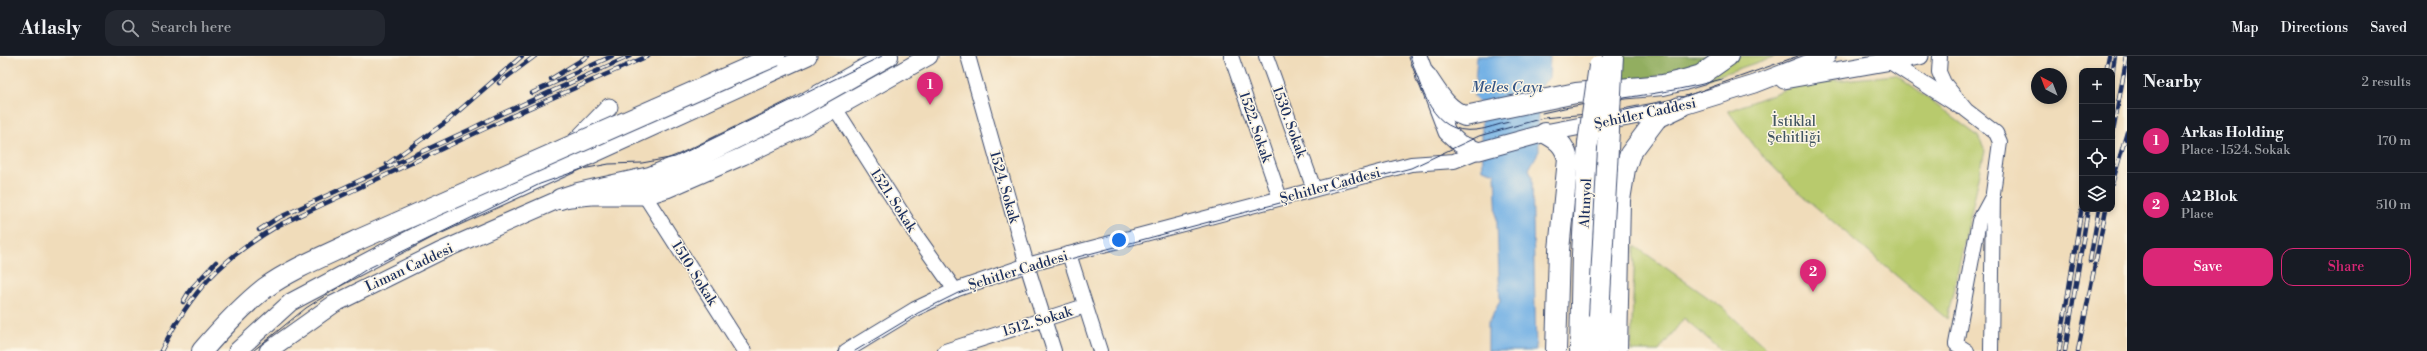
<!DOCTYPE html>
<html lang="en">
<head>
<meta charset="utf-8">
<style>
  :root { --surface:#171b24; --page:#242831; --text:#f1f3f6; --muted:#9ea1a6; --line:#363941; --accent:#db2777 }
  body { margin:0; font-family:"Libre Bodoni",serif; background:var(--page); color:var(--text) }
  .controls { position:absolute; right:12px; top:12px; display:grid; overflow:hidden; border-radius:8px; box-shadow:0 2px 6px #0003 }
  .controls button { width:36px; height:36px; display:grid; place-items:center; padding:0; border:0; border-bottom:1px solid var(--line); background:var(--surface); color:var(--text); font:20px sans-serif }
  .compass { position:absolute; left:2031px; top:12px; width:36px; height:36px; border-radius:50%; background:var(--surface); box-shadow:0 2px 6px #0003; rotate:318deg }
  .you { position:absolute; left:1119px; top:184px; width:14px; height:14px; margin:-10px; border:3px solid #fff; border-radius:50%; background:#1a73e8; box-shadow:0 0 0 6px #1a73e833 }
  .badge { display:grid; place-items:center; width:26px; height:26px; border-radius:50%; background:var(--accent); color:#fff; font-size:13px; font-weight:700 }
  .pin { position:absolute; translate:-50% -33px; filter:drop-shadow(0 1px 2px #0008) }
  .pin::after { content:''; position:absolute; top:21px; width:14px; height:12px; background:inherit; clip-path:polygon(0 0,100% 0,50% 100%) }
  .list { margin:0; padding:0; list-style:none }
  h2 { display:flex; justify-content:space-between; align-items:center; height:52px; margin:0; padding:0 16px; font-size:17px }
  h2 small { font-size:13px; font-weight:400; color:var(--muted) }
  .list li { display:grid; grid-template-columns:26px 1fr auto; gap:12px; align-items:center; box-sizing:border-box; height:64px; padding:0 16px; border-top:1px solid var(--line) }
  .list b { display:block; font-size:15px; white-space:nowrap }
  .list p { margin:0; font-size:13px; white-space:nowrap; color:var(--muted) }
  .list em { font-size:13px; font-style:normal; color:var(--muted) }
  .actions { display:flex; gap:8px; padding:12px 16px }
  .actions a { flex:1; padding:9px 0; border:1px solid var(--accent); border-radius:12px; text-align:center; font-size:14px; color:var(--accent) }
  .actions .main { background:var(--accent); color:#fff }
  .icon { flex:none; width:22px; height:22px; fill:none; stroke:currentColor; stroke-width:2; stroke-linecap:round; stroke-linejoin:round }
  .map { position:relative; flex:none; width:2127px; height:295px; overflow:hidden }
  header { display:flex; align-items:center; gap:24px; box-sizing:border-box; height:56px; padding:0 20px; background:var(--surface); border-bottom:1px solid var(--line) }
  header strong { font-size:19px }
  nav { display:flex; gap:22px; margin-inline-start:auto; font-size:14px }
  .search { width:280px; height:36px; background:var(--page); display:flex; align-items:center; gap:10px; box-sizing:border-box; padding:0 14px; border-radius:12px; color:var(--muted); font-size:15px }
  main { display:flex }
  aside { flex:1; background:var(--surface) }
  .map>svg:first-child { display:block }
  .green { fill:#b8ca6d; stroke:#6a7c66 }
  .forest { fill:#92ae60; stroke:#566e5f }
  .water { fill:#72b0e5; stroke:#4670a2 }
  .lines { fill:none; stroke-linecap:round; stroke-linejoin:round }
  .minor-casing { stroke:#3b496c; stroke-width:16 }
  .major-casing { stroke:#3b496c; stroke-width:19 }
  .highway-casing { stroke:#3b496c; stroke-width:22 }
  .minor { stroke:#fff; stroke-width:14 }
  .major { stroke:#fff; stroke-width:17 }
  .highway { stroke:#fff; stroke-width:20 }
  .tram { stroke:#1b2f5e; stroke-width:1 }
  .rail-casing { stroke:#1b2f5e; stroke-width:4.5 }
  .rail { stroke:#fcf5e5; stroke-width:3; stroke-dasharray:9; stroke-linecap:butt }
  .highway-bridge-casing { stroke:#3b496c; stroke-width:22; stroke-linecap:butt }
  .highway-bridge { stroke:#fff; stroke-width:20 }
  .labels { text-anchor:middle; stroke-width:3; stroke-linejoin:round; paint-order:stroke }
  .street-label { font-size:14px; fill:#1b2f5e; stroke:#fcf5e5 }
  .park-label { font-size:14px; fill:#425662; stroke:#fcf5e5 }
  .water-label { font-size:15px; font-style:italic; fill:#355686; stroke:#fcf5e5 }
</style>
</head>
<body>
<header>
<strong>Atlasly</strong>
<div class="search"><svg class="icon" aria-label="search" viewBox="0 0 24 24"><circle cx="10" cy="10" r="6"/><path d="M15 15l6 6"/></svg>Search here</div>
<nav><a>Map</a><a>Directions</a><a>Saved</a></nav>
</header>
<main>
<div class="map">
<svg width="2127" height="295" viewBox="0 0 2127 295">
  <rect width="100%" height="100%" fill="#fcf5e5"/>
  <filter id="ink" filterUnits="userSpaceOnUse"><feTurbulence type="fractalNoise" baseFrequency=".025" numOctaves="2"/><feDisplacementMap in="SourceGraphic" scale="8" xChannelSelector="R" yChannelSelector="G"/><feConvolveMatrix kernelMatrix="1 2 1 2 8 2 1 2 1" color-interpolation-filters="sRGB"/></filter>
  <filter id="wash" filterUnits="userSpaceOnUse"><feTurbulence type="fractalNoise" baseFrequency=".012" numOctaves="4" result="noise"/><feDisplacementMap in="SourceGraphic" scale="16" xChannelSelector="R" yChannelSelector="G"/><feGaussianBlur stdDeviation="0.9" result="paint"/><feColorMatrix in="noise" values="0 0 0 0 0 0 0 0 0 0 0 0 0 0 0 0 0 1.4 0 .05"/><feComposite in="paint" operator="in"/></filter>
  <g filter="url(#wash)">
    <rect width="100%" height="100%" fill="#f0dcba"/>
    <g class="green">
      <path d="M 1735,0 L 1776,0 L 1705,24 Z"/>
      <path d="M 1896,19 L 1978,80 L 1985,95 L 1947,263 L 1796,134 L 1759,96 L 1728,55 L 1799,28 Z"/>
      <path d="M 1635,190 L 1723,252 L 1769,295 L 1722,295 L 1684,262 L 1659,295 L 1631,295 Z"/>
    </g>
    <path class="forest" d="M 1622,0 L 1714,0 L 1691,15 L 1619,26 Z"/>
    <path class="water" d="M 1477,0 L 1550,0 L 1549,22 L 1537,33 L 1539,95 L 1529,113 L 1532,120 L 1536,295 L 1488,295 L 1488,268 L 1500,245 L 1495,117 L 1483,113 L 1481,48 L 1474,41 Z"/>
  </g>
  <g filter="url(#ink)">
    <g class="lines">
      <g class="minor-casing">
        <g id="minor">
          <path d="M 968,0 L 1027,209 L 1054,295"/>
          <path d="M 1231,0 L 1280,142"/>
          <path d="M 1266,0 L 1314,133"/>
          <path d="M 1940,0 L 1939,16 L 1944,27 L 1966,54 L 1996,77 L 2000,86 L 1993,137 L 1991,295"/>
          <path d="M 1890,6 L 1960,51"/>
          <path d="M 835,52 L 916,179 L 955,234"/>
          <path d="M 645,140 L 744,295"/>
          <path d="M 1069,198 L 1100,295"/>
          <path d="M 846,295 L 915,253 L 955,234 L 1027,209 L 1411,108 L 1454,105 L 1479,95"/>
          <path d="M 945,295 L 1085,250"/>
          <path d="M 1967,295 L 1956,288 L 1979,165 L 1992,141"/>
        </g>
      </g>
      <g class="major-casing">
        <g id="major">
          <path d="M 1418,0 L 1447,76 L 1460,88 L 1479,95 L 1545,77 L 1680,51 L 1755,28 L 1827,0"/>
          <path d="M 1784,24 L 1920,0"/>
          <path d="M 574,87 L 609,51"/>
          <path d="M 237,295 L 291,246 L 429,173 L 808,0"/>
          <path d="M 268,295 L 334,248 L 439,196 L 560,143 L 592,140 L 645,140 L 667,133 L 743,100 L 795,75 L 929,0"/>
        </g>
      </g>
      <g class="highway-casing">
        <g id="highway">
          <path d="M 1426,20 C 1437,36 1446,54 1465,60 L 1576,37 L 1663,29 L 1684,24 L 1701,19 L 1728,0"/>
          <path d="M 1545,77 C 1558,84 1564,88 1568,103 L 1559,194 L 1556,295"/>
          <path d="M 560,143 L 578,137 L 650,121 L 685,107 L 791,55 L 888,0"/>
          <path d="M 202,295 C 221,273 242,250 265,232 C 293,212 327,199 358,184"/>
          <path d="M 1580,295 L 1582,198 L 1588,87"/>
          <path d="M 1598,295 L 1599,260"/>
          <path d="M 1617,295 L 1620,144 L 1625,113 L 1630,98 L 1657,62 L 1680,51"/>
        </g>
      </g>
      <use href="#minor" class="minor"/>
      <use href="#major" class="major"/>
      <use href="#highway" class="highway"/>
      <g class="tram">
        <path d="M 1410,0 C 1422,32 1431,79 1476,74 C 1487,73 1498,68 1509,66"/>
        <path d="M 1542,57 C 1602,42 1663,40 1722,23"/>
        <path d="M 253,295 L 306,252 L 367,213 L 540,128 L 582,113 L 609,108 L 642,107 L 675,101 L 882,0"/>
        <path d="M 855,295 L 918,257 L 958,237 L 1029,214 L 1411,112 L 1479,80 L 1543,62 L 1621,55 L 1678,43 L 1798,0"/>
      </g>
      <g class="rail-casing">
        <g id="rail">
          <path d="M 2106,15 L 2109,0"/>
          <path d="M 2112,19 L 2115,0"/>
          <path d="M 551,23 L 588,0"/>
          <path d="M 499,27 L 535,0"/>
          <path d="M 532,37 L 612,0"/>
          <path d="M 2112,81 L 2127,0"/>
          <path d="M 387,108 L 446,66 L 522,0"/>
          <path d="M 2112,128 L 2127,76"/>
          <path d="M 259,174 L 276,163 L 469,74 L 499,59 L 630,0"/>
          <path d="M 2090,205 L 2099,153"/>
          <path d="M 183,246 L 190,234 L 216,206"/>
          <path d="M 161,295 C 192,234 220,204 279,169 L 527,53 L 648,0"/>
          <path d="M 2059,295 L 2082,150"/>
          <path d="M 2065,295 L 2088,153"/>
          <path d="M 2078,295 L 2106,153"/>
        </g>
      </g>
      <use href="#rail" class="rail"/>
      <g class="highway-bridge-casing">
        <g id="highway-bridge">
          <path d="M 1588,87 L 1599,10"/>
          <path d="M 358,184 L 775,0"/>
          <path d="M 1599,260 L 1613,0"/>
        </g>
      </g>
      <use href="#highway-bridge" class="highway-bridge"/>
    </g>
  </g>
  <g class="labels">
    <g class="street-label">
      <text transform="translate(1645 57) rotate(-12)" y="5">Şehitler Caddesi</text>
      <text transform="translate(1290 66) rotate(70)" y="5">1530. Sokak</text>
      <text transform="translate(1256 71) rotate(71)" y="5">1522. Sokak</text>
      <text transform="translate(1330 129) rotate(-15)" y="5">Şehitler Caddesi</text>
      <text transform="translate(1005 131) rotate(74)" y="5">1524. Sokak</text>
      <text transform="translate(894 144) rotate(57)" y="5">1521. Sokak</text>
      <text transform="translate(1585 147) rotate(-87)" y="5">Altınyol</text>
      <text transform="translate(409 211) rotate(-25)" y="5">Liman Caddesi</text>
      <text transform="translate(1018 214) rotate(-17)" y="5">Şehitler Caddesi</text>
      <text transform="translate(695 217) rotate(58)" y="5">1510. Sokak</text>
      <text transform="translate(1037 265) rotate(-17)" y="5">1512. Sokak</text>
    </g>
    <g class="park-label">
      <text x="1794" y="70">İstiklal<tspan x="1794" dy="16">Şehitliği</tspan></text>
    </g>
    <g class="water-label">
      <text x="1507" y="36">Meles Çayı</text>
    </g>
  </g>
</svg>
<div class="controls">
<button>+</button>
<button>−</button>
<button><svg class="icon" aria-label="locate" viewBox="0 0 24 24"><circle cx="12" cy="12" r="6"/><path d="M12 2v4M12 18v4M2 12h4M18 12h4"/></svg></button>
<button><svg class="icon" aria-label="layers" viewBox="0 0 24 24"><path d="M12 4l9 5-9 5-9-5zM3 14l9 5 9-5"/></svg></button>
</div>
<svg class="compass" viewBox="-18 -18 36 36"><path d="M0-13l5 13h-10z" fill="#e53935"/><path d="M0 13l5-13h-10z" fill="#9ea1a6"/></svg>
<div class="you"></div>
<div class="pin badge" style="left:930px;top:49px">1</div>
<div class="pin badge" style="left:1813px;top:236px">2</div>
</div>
<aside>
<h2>Nearby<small>2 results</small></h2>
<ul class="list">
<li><span class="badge">1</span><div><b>Arkas Holding</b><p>Place · 1524. Sokak</p></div><em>170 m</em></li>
<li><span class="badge">2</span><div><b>A2 Blok</b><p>Place</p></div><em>510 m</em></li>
</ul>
<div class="actions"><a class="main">Save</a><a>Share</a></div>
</aside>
</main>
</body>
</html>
